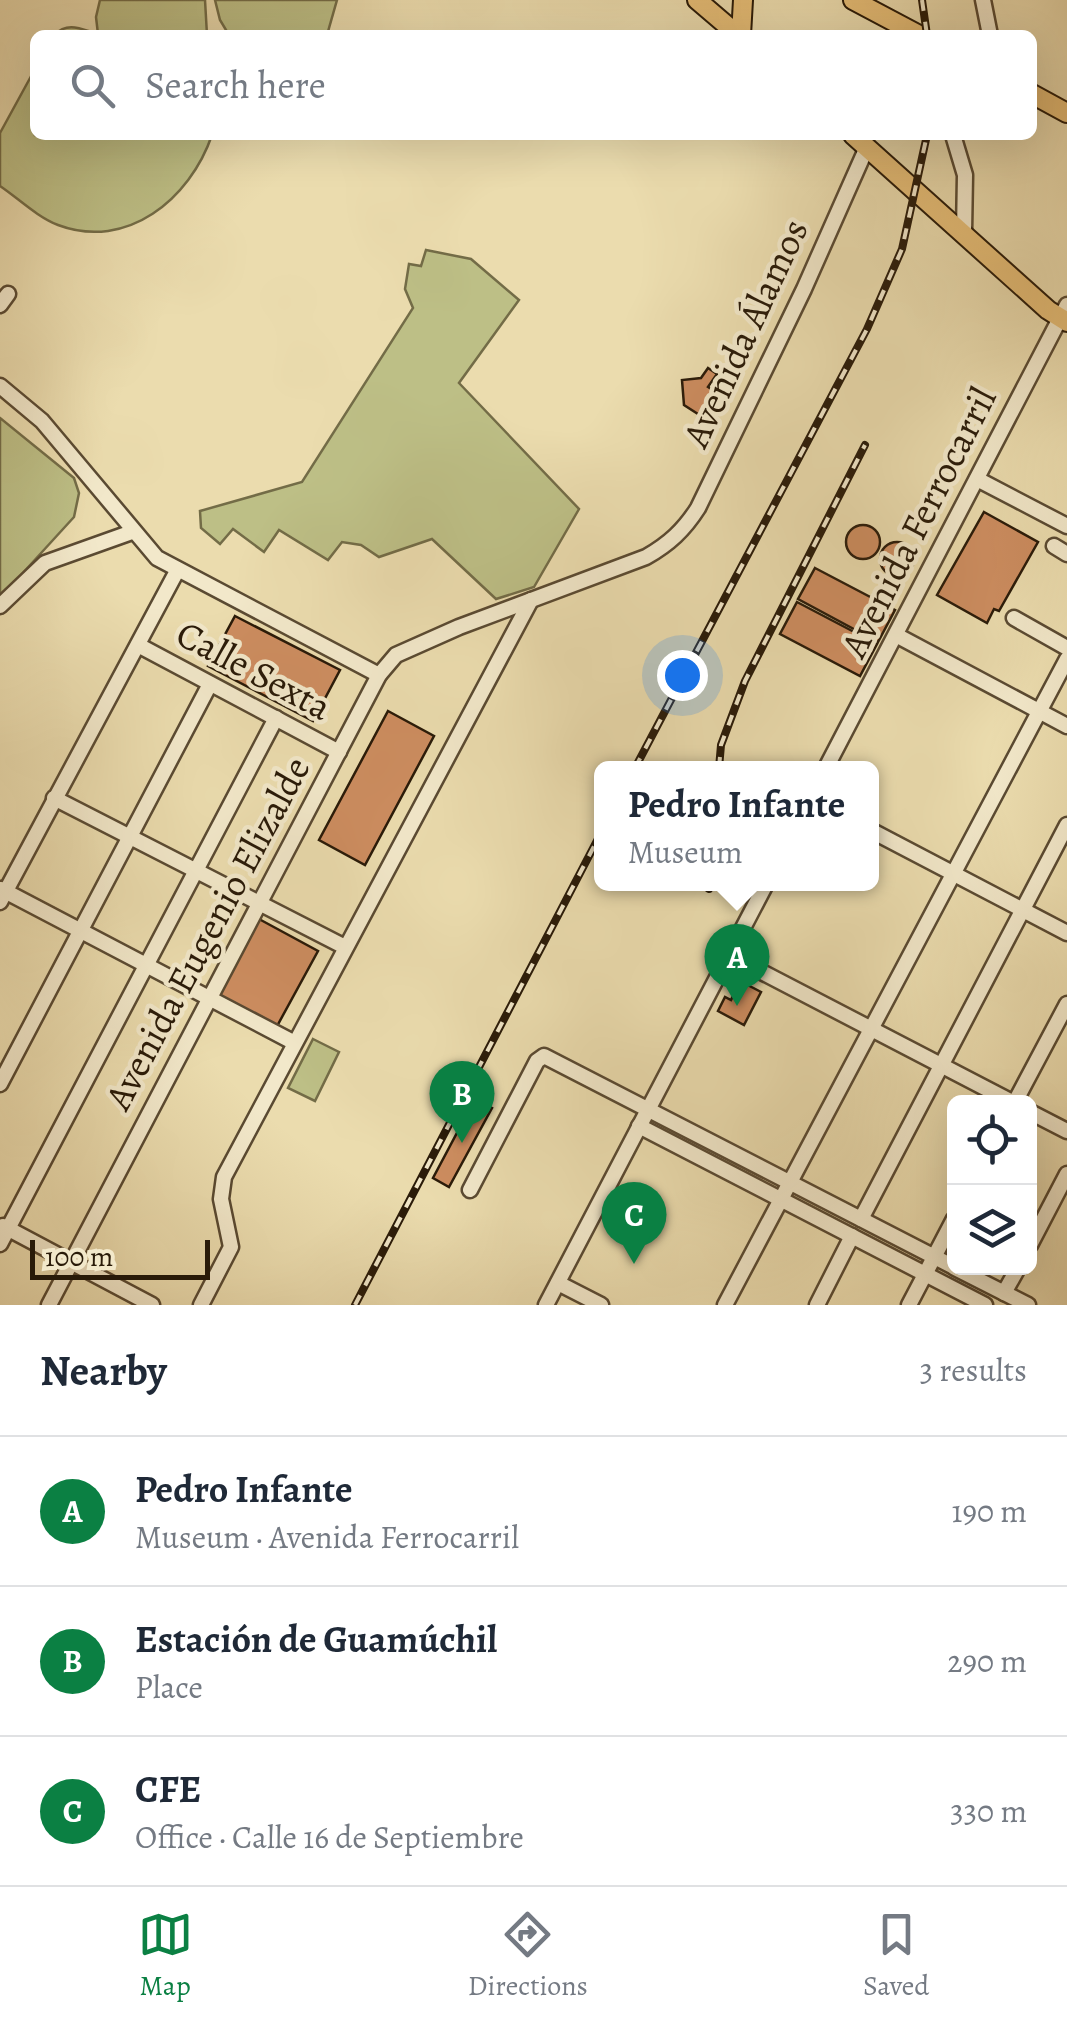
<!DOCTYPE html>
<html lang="en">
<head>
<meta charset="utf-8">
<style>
  :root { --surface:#fff; --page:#f6f6f7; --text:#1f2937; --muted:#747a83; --line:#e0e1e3; --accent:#0b8043 }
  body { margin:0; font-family:Alegreya,serif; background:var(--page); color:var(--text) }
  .controls { position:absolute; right:30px; bottom:30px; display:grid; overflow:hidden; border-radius:15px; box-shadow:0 10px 40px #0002 }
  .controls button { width:90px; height:90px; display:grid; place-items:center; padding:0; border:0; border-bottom:2px solid var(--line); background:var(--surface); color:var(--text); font:50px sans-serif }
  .scale { position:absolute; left:30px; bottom:25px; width:180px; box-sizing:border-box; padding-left:10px; border:5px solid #291a08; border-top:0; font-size:28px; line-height:35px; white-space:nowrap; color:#291a08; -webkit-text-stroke:8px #f2e8ca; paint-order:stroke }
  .you { position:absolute; left:682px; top:675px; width:35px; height:35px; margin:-25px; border:8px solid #fff; border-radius:50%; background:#1a73e8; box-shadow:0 0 0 15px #1a73e833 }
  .badge { display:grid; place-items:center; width:65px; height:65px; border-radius:50%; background:var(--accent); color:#fff; font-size:32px; font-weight:700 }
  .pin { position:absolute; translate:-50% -82px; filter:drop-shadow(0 2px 5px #0008) }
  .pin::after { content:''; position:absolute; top:52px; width:35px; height:30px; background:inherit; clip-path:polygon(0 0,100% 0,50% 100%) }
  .popup { position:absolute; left:594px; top:761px; width:285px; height:130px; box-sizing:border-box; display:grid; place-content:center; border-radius:15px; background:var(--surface); filter:drop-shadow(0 2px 8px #0005); font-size:32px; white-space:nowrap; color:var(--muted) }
  .popup b { font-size:38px; color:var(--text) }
  .popup::after { content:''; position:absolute; left:50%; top:100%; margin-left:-20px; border:20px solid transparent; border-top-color:var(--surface) }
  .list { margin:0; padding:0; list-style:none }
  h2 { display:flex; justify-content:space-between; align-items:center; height:130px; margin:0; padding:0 40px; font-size:42px }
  h2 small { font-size:32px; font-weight:400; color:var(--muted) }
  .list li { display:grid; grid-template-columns:65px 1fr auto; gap:30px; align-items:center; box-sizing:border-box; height:150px; padding:0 40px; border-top:2px solid var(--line) }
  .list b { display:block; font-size:38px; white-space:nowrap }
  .list p { margin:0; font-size:32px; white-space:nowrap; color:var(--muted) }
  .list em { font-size:32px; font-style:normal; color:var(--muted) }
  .icon { flex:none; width:55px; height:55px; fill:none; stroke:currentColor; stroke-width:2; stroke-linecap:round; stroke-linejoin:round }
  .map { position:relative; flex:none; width:1067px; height:1305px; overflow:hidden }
  .search { position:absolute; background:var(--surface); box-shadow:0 10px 40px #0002; left:30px; right:30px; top:30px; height:110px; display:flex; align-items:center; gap:25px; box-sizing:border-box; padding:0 35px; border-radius:15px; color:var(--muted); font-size:38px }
  .sheet { height:580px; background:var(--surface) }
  nav { display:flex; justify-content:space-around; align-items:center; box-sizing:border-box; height:140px; border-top:2px solid var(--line); background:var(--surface); font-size:28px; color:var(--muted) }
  nav a { display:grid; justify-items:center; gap:5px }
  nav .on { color:var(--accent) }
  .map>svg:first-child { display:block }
  .green { fill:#bdbf86; stroke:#736c47; stroke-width:2.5 }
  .building { fill:#cd8d60; stroke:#291a08; stroke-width:2.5 }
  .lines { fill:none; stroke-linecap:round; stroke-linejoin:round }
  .minor-casing { stroke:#5a4a32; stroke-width:19 }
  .major-casing { stroke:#291a08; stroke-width:22 }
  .minor { stroke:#f2e8ca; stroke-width:14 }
  .major { stroke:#e6be77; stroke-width:18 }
  .rail-casing { stroke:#291a08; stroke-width:8 }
  .rail { stroke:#f2e8ca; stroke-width:4; stroke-dasharray:11; stroke-linecap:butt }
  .labels { text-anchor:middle; stroke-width:9; stroke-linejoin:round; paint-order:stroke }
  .street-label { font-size:38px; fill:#291a08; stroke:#f2e8ca }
</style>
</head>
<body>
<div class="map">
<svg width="1067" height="1305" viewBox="0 0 1067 1305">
  <rect width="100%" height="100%" fill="#ebdcae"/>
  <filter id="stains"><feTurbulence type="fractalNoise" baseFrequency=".002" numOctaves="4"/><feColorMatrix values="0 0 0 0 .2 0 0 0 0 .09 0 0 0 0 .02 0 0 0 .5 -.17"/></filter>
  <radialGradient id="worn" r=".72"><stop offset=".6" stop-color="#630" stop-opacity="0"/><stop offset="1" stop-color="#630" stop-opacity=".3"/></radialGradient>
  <g class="green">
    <path d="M 100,0 L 205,0 L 207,35 L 54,35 C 68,21 81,29 98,34 L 96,17 Z"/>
    <path d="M 215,0 L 337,0 L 327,35 L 229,35 L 220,20 Z"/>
    <path d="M 35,69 L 35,135 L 212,135 C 190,199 127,251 58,225 C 37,217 18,198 0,186 L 0,133 Z"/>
    <path d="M 426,250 L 471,259 L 519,300 L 459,383 L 579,509 L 534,587 L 496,599 L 432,539 L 379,557 L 361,545 L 342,542 L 328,560 L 279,530 L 264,552 L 233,529 L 220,544 L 201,528 L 200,511 L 302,482 L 413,308 L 405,289 L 409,264 L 421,266 Z"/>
    <path d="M 0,418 L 74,478 L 79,493 L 74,517 L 0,598 Z"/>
    <path d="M 313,1039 L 339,1052 L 315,1101 L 288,1088 Z"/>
  </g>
  <g class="building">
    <path d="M 708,368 L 717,374 L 708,387 L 728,400 L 712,423 L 684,405 L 682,380 L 701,378 Z"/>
    <path d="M 984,512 L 1038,542 L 999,611 L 994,609 L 987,623 L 937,595 Z"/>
    <circle cx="863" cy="542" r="17"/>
    <circle cx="897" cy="559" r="17"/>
    <path d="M 815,568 L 895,610 L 878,642 L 798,599 Z"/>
    <path d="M 797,602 L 877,644 L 860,676 L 780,634 Z"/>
    <path d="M 235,616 L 340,670 L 313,721 L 208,666 Z"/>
    <path d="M 388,711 L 434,736 L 365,865 L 319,840 Z"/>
    <path d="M 259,919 L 318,951 L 276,1028 L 217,996 Z"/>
    <path d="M 740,981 L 761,992 L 744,1025 L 718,1011 L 725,997 L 731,1000 Z"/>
    <path d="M 475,1099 L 492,1108 L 449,1187 L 433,1178 Z"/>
  </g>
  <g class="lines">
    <g class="minor-casing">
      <g id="minor">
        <path d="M 983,0 L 990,35"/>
        <path d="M 953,135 L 965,175 L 964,232"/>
        <path d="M 0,305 L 8,294"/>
        <path d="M 0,386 L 42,421 L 157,558 L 379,675"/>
        <path d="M 977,479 L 1067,526"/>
        <path d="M 1054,546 L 1067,554"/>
        <path d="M 0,606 L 45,563 L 132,532"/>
        <path d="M 1014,618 L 1067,648"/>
        <path d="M 896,635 L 1067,726"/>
        <path d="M 138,645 L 339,752"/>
        <path d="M 826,768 L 1067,305"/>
        <path d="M 54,798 L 345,947"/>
        <path d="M 872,831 L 1067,933"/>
        <path d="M 1,889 L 293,1042"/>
        <path d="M 0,902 L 177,571"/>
        <path d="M 729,955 L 1012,1102"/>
        <path d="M 0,1084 L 210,684"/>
        <path d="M 1015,1102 L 1067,1004"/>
        <path d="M 1030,1112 L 1067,1131"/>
        <path d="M 639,1126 L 985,1305"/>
        <path d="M 470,1190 L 537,1061 L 544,1056 L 954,1267"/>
        <path d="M 861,1219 L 1067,825"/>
        <path d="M 3,1226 L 152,1305"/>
        <path d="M 0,1244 L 276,718"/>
        <path d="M 1030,1245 L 1067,1174"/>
        <path d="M 955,1268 L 1028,1305"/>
        <path d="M 558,1283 L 601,1305"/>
        <path d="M 1004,1293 L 1018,1268"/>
        <path d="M 49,1305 L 379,675 L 396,655 L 459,627 L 646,557 C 669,544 684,530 698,508 L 804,289 L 867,147"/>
        <path d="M 201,1305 L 231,1247 L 221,1199 L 224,1177 L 531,600"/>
        <path d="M 546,1305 L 766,884"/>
        <path d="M 725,1305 L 1067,659"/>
        <path d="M 817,1305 L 852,1236"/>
        <path d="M 909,1305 L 954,1219"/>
      </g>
    </g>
    <g class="major-casing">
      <g id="major">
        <path d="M 697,0 L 738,35"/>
        <path d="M 853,0 L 919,35"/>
        <path d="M 741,35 L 743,0"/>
        <path d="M 1032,94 L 1067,113"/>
        <path d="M 853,135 L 1048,310 L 1067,322"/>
      </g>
    </g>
    <use href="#minor" class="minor"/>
    <use href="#major" class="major"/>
    <g class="rail-casing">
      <g id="rail">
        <path d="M 922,0 L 927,35"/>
        <path d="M 635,768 L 867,329 L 902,249 L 927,135"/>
        <path d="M 719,768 L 721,745 L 745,681 L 865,445"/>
        <path d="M 709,889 L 710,884"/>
        <path d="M 355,1305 L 602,831"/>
      </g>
    </g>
    <use href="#rail" class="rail"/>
  </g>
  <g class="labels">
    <g class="street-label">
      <text transform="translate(745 333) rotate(-65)" y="13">Avenida Álamos</text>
      <text transform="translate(918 522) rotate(-63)" y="13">Avenida Ferrocarril</text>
      <text transform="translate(254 670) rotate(28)" y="13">Calle Sexta</text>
      <text transform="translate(207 933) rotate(-62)" y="13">Avenida Eugenio Elizalde</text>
    </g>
  </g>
  <rect width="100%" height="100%" filter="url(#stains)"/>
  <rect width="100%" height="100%" fill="url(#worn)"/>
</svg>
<div class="controls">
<button><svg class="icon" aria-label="locate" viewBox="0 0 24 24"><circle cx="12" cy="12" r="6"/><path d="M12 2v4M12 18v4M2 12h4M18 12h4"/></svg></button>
<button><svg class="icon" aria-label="layers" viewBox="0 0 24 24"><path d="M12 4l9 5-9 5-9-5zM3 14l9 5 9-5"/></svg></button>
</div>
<div class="scale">100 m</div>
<div class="you"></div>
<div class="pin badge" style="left:737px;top:1006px">A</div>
<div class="popup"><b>Pedro Infante</b>Museum</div>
<div class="pin badge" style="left:462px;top:1143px">B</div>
<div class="pin badge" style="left:634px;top:1264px">C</div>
<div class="search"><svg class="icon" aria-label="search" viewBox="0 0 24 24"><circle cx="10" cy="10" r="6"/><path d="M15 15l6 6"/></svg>Search here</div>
</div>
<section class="sheet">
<h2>Nearby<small>3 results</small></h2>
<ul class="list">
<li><span class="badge">A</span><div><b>Pedro Infante</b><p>Museum · Avenida Ferrocarril</p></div><em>190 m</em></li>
<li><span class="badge">B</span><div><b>Estación de Guamúchil</b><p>Place</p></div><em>290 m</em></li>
<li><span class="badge">C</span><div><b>CFE</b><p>Office · Calle 16 de Septiembre</p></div><em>330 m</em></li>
</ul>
</section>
<nav>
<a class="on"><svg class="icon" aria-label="map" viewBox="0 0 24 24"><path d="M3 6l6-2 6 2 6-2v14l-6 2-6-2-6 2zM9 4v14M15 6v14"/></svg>Map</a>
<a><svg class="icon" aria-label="directions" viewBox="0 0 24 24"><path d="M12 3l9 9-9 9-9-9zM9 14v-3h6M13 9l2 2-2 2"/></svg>Directions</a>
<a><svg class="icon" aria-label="saved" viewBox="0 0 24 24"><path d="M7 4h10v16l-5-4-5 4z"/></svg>Saved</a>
</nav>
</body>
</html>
